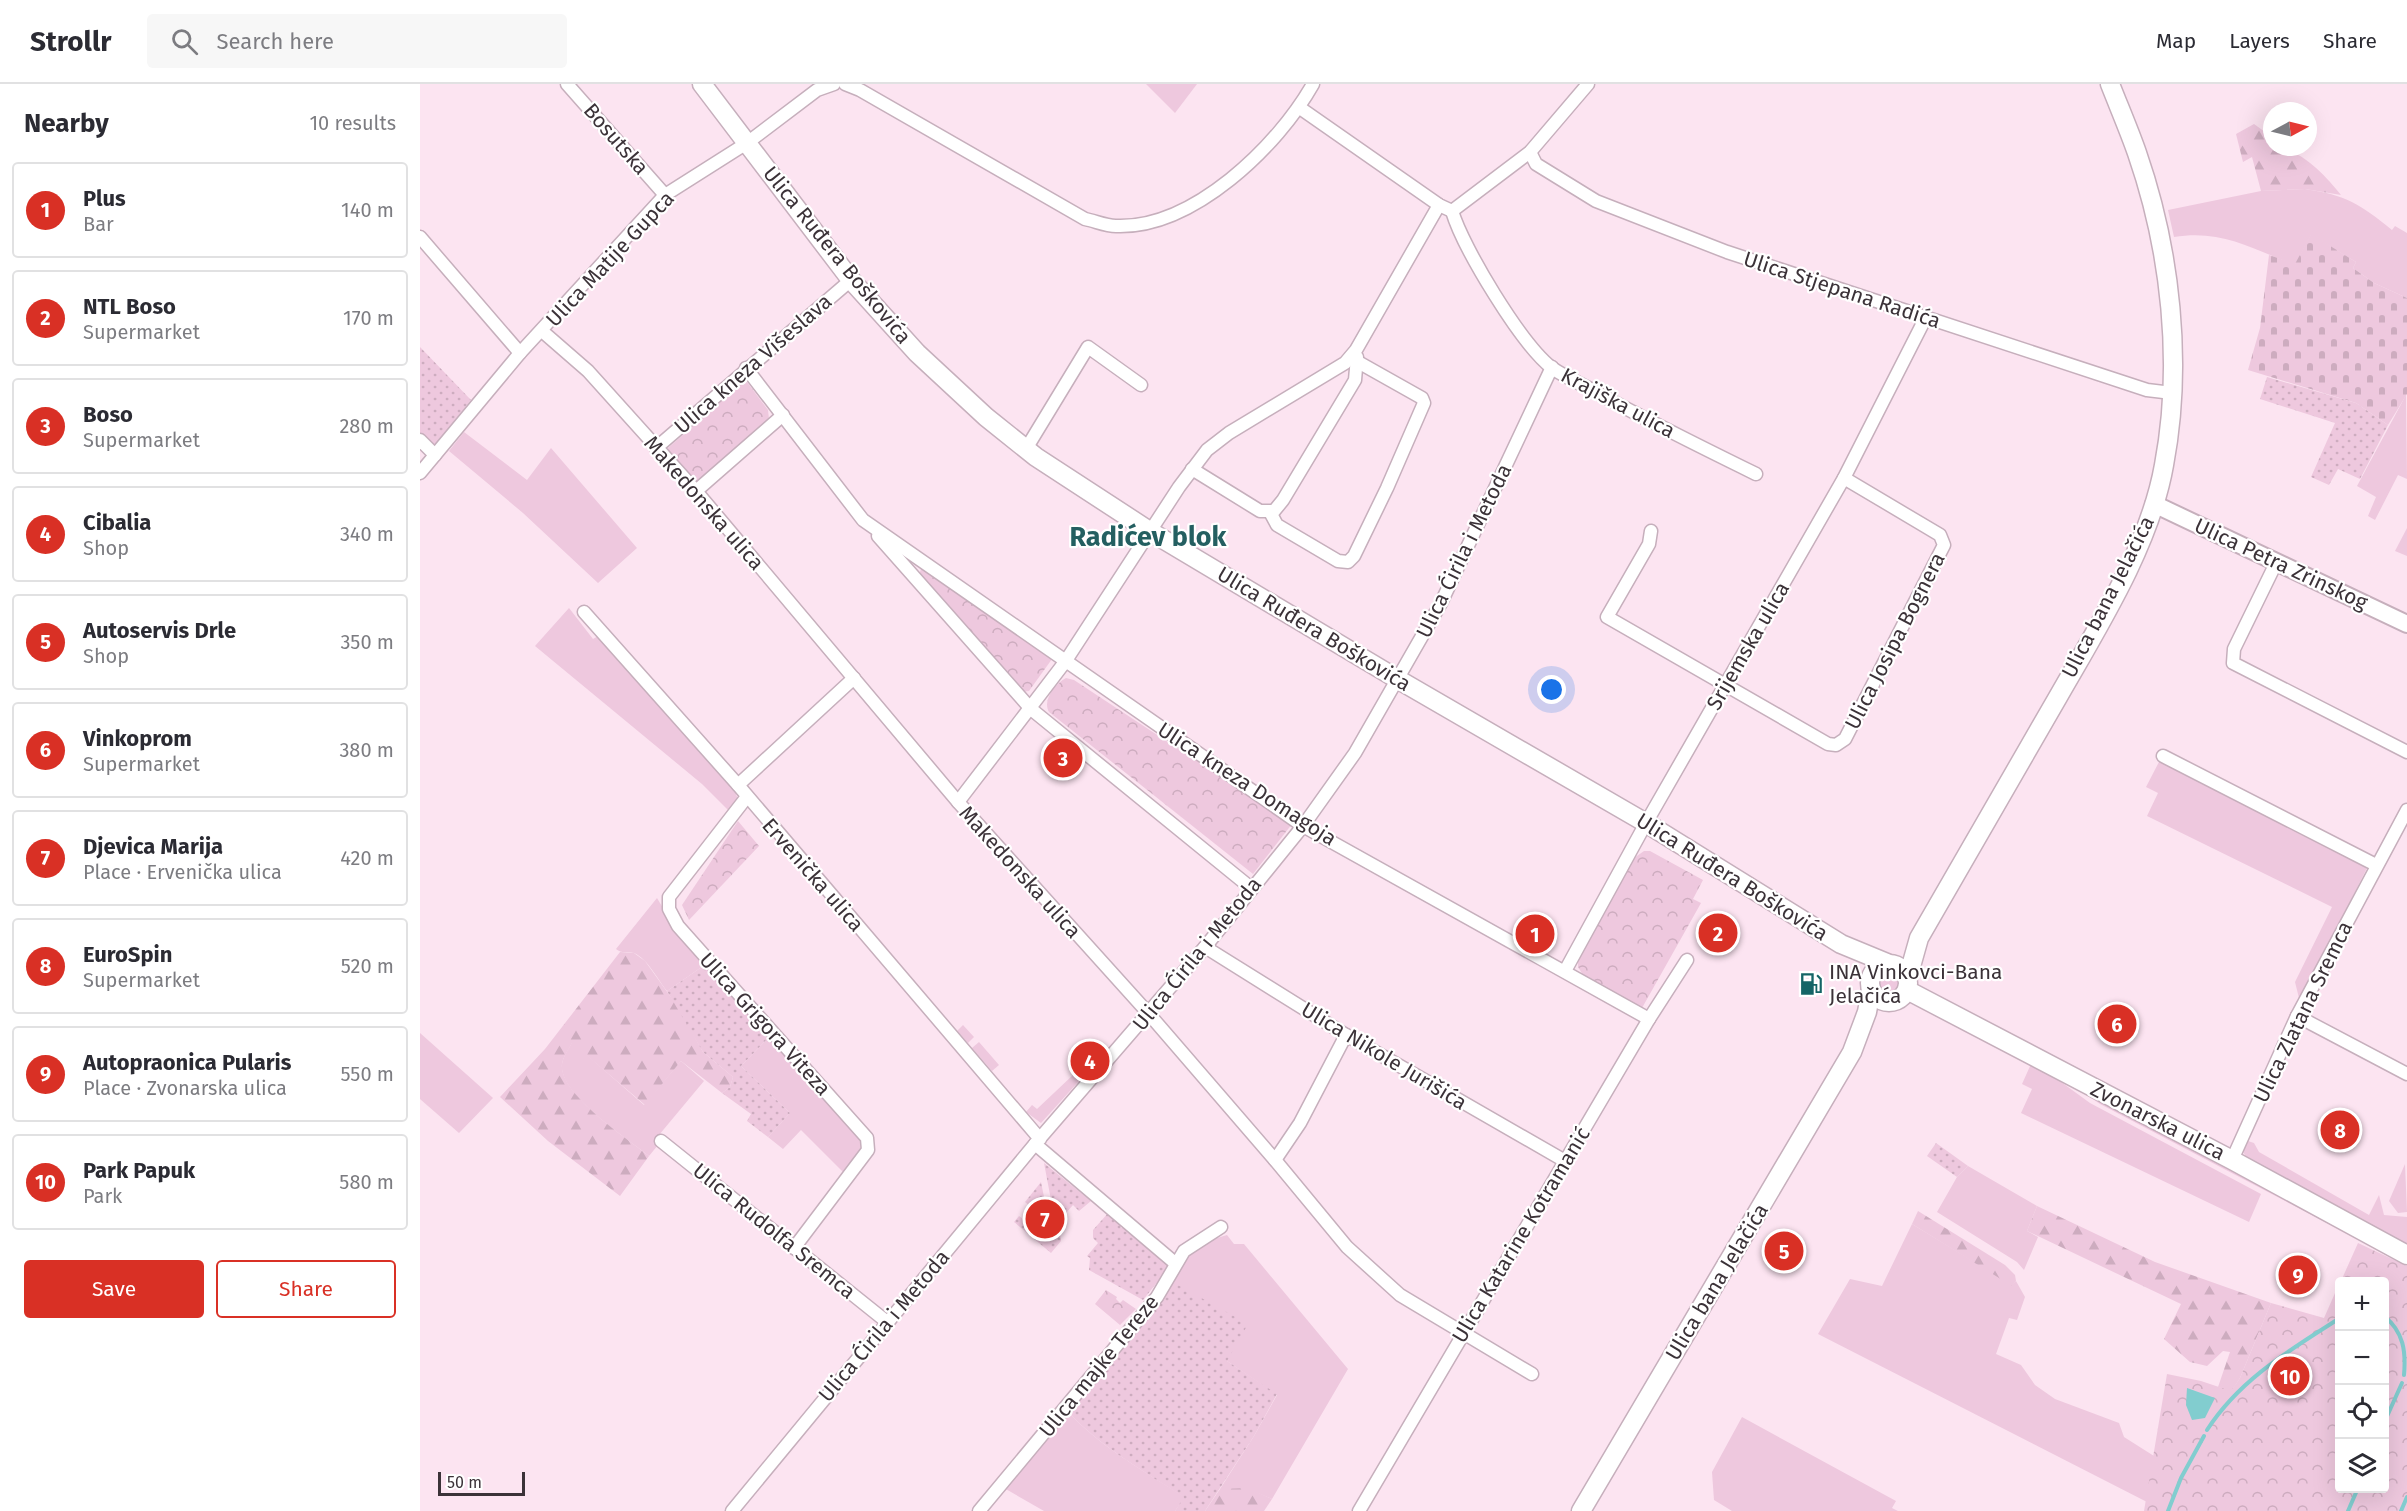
<!DOCTYPE html>
<html lang="en">
<head>
<meta charset="utf-8">
<style>
  :root { --surface:#fff; --page:#f7f7f7; --text:#2b2b33; --muted:#7c7c81; --line:#e1e1e2; --accent:#d93025 }
  body { margin:0; font-family:"Fira Sans",sans-serif; background:var(--page); color:var(--text) }
  .controls { position:absolute; right:18px; bottom:18px; display:grid; overflow:hidden; border-radius:6px; box-shadow:0 6px 24px #0002 }
  .controls button { width:54px; height:54px; display:grid; place-items:center; padding:0; border:0; border-bottom:2px solid var(--line); background:var(--surface); color:var(--text); font:30px sans-serif }
  .compass { position:absolute; left:1843px; top:18px; width:54px; height:54px; border-radius:50%; background:var(--surface); box-shadow:0 6px 24px #0002; rotate:83deg }
  .scale { position:absolute; left:18px; bottom:15px; width:87px; box-sizing:border-box; padding-left:6px; border:3px solid #3b3238; border-top:0; font-size:16px; line-height:21px; white-space:nowrap; color:#3b3238; -webkit-text-stroke:4px #fff; paint-order:stroke }
  .you { position:absolute; left:1132px; top:606px; width:21px; height:21px; margin:-15px; border:4px solid #fff; border-radius:50%; background:#1a73e8; box-shadow:0 0 0 9px #1a73e833 }
  .badge { display:grid; place-items:center; width:39px; height:39px; border-radius:50%; background:var(--accent); color:#fff; font-size:20px; font-weight:700 }
  .pin { position:absolute; translate:-50% -50%; border:3px solid #fff; box-shadow:0 2px 6px #0006 }
  .list { margin:0; padding:0; list-style:none }
  h2 { display:flex; justify-content:space-between; align-items:center; height:78px; margin:0; padding:0 24px; font-size:26px }
  h2 small { font-size:20px; font-weight:400; color:var(--muted) }
  .list li { display:grid; grid-template-columns:39px 1fr auto; gap:18px; align-items:center; box-sizing:border-box; height:96px; margin:0 12px 12px; padding:0 12px; border:2px solid var(--line); border-radius:6px }
  .list b { display:block; font-size:22px; white-space:nowrap }
  .list p { margin:0; font-size:20px; white-space:nowrap; color:var(--muted) }
  .list em { font-size:20px; font-style:normal; color:var(--muted) }
  .actions { display:flex; gap:12px; padding:18px 24px }
  .actions a { flex:1; padding:14px 0; border:2px solid var(--accent); border-radius:6px; text-align:center; font-size:21px; color:var(--accent) }
  .actions .main { background:var(--accent); color:#fff }
  .icon { flex:none; width:33px; height:33px; fill:none; stroke:currentColor; stroke-width:2; stroke-linecap:round; stroke-linejoin:round }
  .map { position:relative; flex:none; width:1987px; height:1427px; overflow:hidden }
  header { display:flex; align-items:center; gap:36px; box-sizing:border-box; height:84px; padding:0 30px; background:var(--surface); border-bottom:2px solid var(--line) }
  header strong { font-size:28px }
  nav { display:flex; gap:33px; margin-inline-start:auto; font-size:21px }
  .search { width:420px; height:54px; background:var(--page); display:flex; align-items:center; gap:15px; box-sizing:border-box; padding:0 21px; border-radius:6px; color:var(--muted); font-size:22px }
  main { display:flex }
  aside { flex:1; background:var(--surface) }
  .map>svg:first-child { display:block }
  .grass { fill:#eec8de }
  .forest { fill:url(#forest-firs) }
  .cemetery { fill:url(#cemetery-stones) }
  .park { fill:url(#park-crowns) }
  .garden { fill:url(#garden-dots) }
  .water { fill:#82cdcf }
  .lines { fill:none; stroke-linecap:round; stroke-linejoin:round }
  .stream { stroke:#82cdcf; stroke-width:4 }
  .minor-casing { stroke:#c6afbc; stroke-width:15 }
  .tertiary-casing { stroke:#c6afbc; stroke-width:20 }
  .secondary-casing { stroke:#c6afbc; stroke-width:21 }
  .minor { stroke:#fff; stroke-width:12 }
  .tertiary { stroke:#fff; stroke-width:16 }
  .secondary { stroke:#fff; stroke-width:18 }
  .labels { text-anchor:middle; stroke-width:4.5; stroke-linejoin:round; paint-order:stroke }
  .street-label { font-size:21px; fill:#3b3238; stroke:#fff }
  .poi-label { font-size:21px; fill:#3b3238; stroke:#fff; text-anchor:start }
  .district-label { font-size:27px; font-weight:bold; fill:#245f61; stroke:#fff }
</style>
</head>
<body>
<header>
<strong>Strollr</strong>
<div class="search"><svg class="icon" aria-label="search" viewBox="0 0 24 24"><circle cx="10" cy="10" r="6"/><path d="M15 15l6 6"/></svg>Search here</div>
<nav><a>Map</a><a>Layers</a><a>Share</a></nav>
</header>
<main>
<aside>
<h2>Nearby<small>10 results</small></h2>
<ul class="list">
<li><span class="badge">1</span><div><b>Plus</b><p>Bar</p></div><em>140 m</em></li>
<li><span class="badge">2</span><div><b>NTL Boso</b><p>Supermarket</p></div><em>170 m</em></li>
<li><span class="badge">3</span><div><b>Boso</b><p>Supermarket</p></div><em>280 m</em></li>
<li><span class="badge">4</span><div><b>Cibalia</b><p>Shop</p></div><em>340 m</em></li>
<li><span class="badge">5</span><div><b>Autoservis Drle</b><p>Shop</p></div><em>350 m</em></li>
<li><span class="badge">6</span><div><b>Vinkoprom</b><p>Supermarket</p></div><em>380 m</em></li>
<li><span class="badge">7</span><div><b>Djevica Marija</b><p>Place · Ervenička ulica</p></div><em>420 m</em></li>
<li><span class="badge">8</span><div><b>EuroSpin</b><p>Supermarket</p></div><em>520 m</em></li>
<li><span class="badge">9</span><div><b>Autopraonica Pularis</b><p>Place · Zvonarska ulica</p></div><em>550 m</em></li>
<li><span class="badge">10</span><div><b>Park Papuk</b><p>Park</p></div><em>580 m</em></li>
</ul>
<div class="actions"><a class="main">Save</a><a>Share</a></div>
</aside>
<div class="map">
<svg width="1987" height="1427" viewBox="0 0 1987 1427">
  <defs>
    <pattern id="forest-firs" width="22" height="20" patternUnits="userSpaceOnUse" patternTransform="scale(1.5)"><rect width="22" height="20" fill="#eec8de"/><path d="M5 1l3.5 6h-7zM16 11l3.5 6h-7z" fill="#cdacbf"/></pattern>
    <pattern id="cemetery-stones" width="16" height="16" patternUnits="userSpaceOnUse" patternTransform="scale(1.5)"><rect width="16" height="16" fill="#eec8de"/><path d="M2 7V4a2 2 0 0 1 4 0v3zM10 15v-3a2 2 0 0 1 4 0v3z" fill="#cdacbf"/></pattern>
    <pattern id="park-crowns" width="20" height="18" patternUnits="userSpaceOnUse" patternTransform="scale(1.5)"><rect width="20" height="18" fill="#eec8de"/><path d="M2 6a3 3 0 1 1 6 0M12 15a3 3 0 1 1 6 0" fill="none" stroke="#cdacbf"/></pattern>
    <pattern id="garden-dots" width="8" height="8" patternUnits="userSpaceOnUse" patternTransform="scale(1.5)"><rect width="8" height="8" fill="#eec8de"/><path d="M2 2h.1M6 6h.1" fill="none" stroke="#cdacbf" stroke-width="1.8" stroke-linecap="round"/></pattern>
  </defs>
  <rect width="100%" height="100%" fill="#fce4f1"/>
  <g class="grass">
    <path d="M 726,0 L 777,0 L 755,29 Z"/>
    <path d="M 1885,105 C 1926,111 1940,120 1972,146 L 1975,142 L 1987,149 L 1987,214 L 1954,199 L 1933,184 L 1936,178 L 1891,151 L 1875,181 C 1832,165 1802,145 1754,153 L 1748,126 L 1841,107 Z"/>
    <path d="M 1986,311 L 1987,395 L 1978,391 L 1955,436 L 1948,432 L 1956,413 L 1937,402 Z"/>
    <path d="M 44,348 L 107,396 L 131,364 L 217,464 L 178,499 L 103,429 L 29,367 Z"/>
    <path d="M 1987,444 L 1987,472 L 1975,467 Z"/>
    <path d="M 149,524 L 173,555 L 180,551 L 314,705 L 319,718 L 310,728 L 282,700 L 115,562 Z"/>
    <path d="M 1740,676 L 1947,784 L 1880,918 L 1875,898 L 1912,823 L 1727,732 L 1738,709 L 1726,703 Z"/>
    <path d="M 237,814 L 256,846 L 286,880 L 247,907 C 238,896 228,875 214,869 C 207,867 202,870 196,865 Z"/>
    <circle cx="1467" cy="899" r="11"/>
    <path d="M 543,941 L 554,953 L 548,959 L 537,947 Z"/>
    <path d="M 0,949 L 73,1014 L 39,1049 L 0,1015 Z"/>
    <path d="M 350,952 L 442,1057 L 444,1062 L 426,1091 L 381,1046 L 363,1065 L 348,1053 L 370,1029 L 321,982 Z"/>
    <path d="M 152,958 L 224,1021 L 261,977 L 284,997 L 234,1057 L 238,1061 L 229,1072 C 207,1054 138,1010 142,980 C 143,972 149,965 152,958 Z"/>
    <path d="M 559,958 L 579,981 L 572,987 L 552,964 Z"/>
    <path d="M 1611,980 L 1626,987 L 1670,1019 L 1841,1110 L 1829,1138 L 1601,1029 L 1612,1005 L 1602,1000 Z"/>
    <path d="M 653,991 L 659,997 L 621,1039 L 606,1028 L 612,1021 L 617,1025 Z"/>
    <path d="M 1640,993 L 1987,1175 L 1987,1181 L 1680,1020 Z"/>
    <path d="M 1825,1056 L 1834,1059 L 1839,1068 L 1949,1131 L 1959,1111 L 1964,1131 L 1987,1133 L 1987,1161 L 1829,1078 L 1822,1066 Z"/>
    <path d="M 1985,1080 L 1987,1128 L 1978,1129 L 1969,1117 Z"/>
    <path d="M 1548,1082 L 1617,1122 L 1607,1147 L 1618,1153 L 1604,1186 L 1597,1178 L 1517,1128 L 1537,1093 Z"/>
    <path d="M 1492,1140 L 1592,1201 L 1596,1197 L 1605,1213 L 1597,1236 L 1589,1234 L 1576,1270 L 1601,1281 L 1615,1301 L 1635,1315 L 1699,1339 L 1704,1353 L 1734,1372 L 1727,1418 L 1398,1250 L 1430,1195 L 1462,1202 Z"/>
    <path d="M 807,1151 L 814,1160 L 824,1160 L 928,1285 L 852,1415 L 828,1405 L 800,1405 L 834,1352 L 857,1311 L 807,1277 L 751,1197 C 766,1168 776,1160 807,1151 Z"/>
    <path d="M 647,1327 C 681,1363 723,1387 765,1413 L 755,1427 L 624,1427 L 584,1404 Z"/>
    <path d="M 1322,1333 L 1476,1417 L 1472,1424 L 1478,1427 L 1312,1427 L 1294,1416 L 1292,1388 Z"/>
  </g>
  <g class="forest">
    <path d="M 1834,40 L 1852,53 L 1852,63 C 1879,63 1905,91 1921,111 L 1885,105 L 1841,107 L 1832,73 L 1823,78 L 1816,50 Z"/>
    <path d="M 200,868 L 214,869 L 225,877 L 258,923 L 283,968 L 313,993 L 310,1003 L 302,1009 L 261,977 L 225,1021 L 152,959 C 149,965 143,973 142,980 C 139,1010 207,1054 229,1072 L 200,1112 L 128,1057 L 80,1013 L 125,965 Z"/>
    <path d="M 1617,1122 L 1735,1178 L 1851,1219 L 1820,1294 L 1811,1308 L 1798,1303 L 1810,1268 L 1803,1267 L 1787,1282 L 1770,1278 L 1744,1255 L 1761,1220 L 1607,1147 Z"/>
    <path d="M 1498,1127 L 1585,1181 L 1595,1191 L 1596,1197 L 1592,1202 L 1492,1140 Z"/>
    <path d="M 828,1404 L 852,1415 L 844,1427 L 785,1427 L 800,1405 Z"/>
  </g>
  <path class="cemetery" d="M 1891,150 L 1936,178 L 1933,184 L 1954,199 L 1987,214 L 1987,310 L 1968,341 L 1936,319 L 1828,286 L 1840,244 L 1849,171 L 1875,180 Z"/>
  <g class="park">
    <path d="M 323,298 L 327,298 L 348,326 L 349,335 L 279,398 L 274,398 L 248,369 L 248,364 Z"/>
    <path d="M 506,484 L 632,575 L 609,607 L 602,608 L 499,491 L 501,485 Z"/>
    <path d="M 646,594 L 654,596 L 872,740 L 833,790 L 629,628 C 622,616 635,600 646,594 Z"/>
    <path d="M 318,737 L 339,762 L 269,836 L 262,821 Z"/>
    <path d="M 1224,767 L 1230,767 L 1283,796 L 1273,815 L 1281,819 L 1222,924 L 1163,891 L 1158,883 L 1158,876 L 1214,774 Z"/>
    <path d="M 1938,1159 L 1987,1182 L 1987,1427 L 1724,1427 L 1747,1290 L 1781,1297 L 1811,1307 L 1820,1294 L 1851,1219 L 1904,1234 L 1919,1200 L 1920,1404 L 1964,1404 L 1964,1198 L 1921,1197 Z"/>
    <path d="M 686,1206 L 697,1213 L 696,1215 L 700,1219 L 703,1216 L 716,1225 L 700,1241 L 675,1220 Z"/>
  </g>
  <g class="garden">
    <path d="M 0,263 L 51,316 L 13,363 L 0,351 Z"/>
    <path d="M 1847,293 L 1936,319 L 1968,341 L 1940,395 L 1918,385 L 1909,401 L 1891,393 L 1915,339 L 1840,315 Z"/>
    <path d="M 286,880 L 350,952 L 321,982 L 370,1029 L 348,1053 L 327,1037 L 331,1030 L 302,1009 L 310,1003 L 313,993 L 283,968 L 247,907 Z"/>
    <path d="M 1516,1059 L 1548,1082 L 1537,1093 L 1507,1072 Z"/>
    <path d="M 624,1079 L 671,1117 L 659,1127 L 653,1121 L 646,1129 L 631,1116 Z"/>
    <path d="M 621,1098 L 625,1118 L 616,1127 L 605,1118 Z"/>
    <path d="M 689,1128 L 700,1139 L 701,1144 L 707,1143 L 747,1178 L 747,1186 L 723,1216 L 669,1186 L 670,1174 L 667,1172 L 678,1159 L 673,1154 L 673,1146 Z"/>
    <path d="M 599,1132 L 614,1143 L 623,1132 L 634,1140 L 632,1142 L 640,1148 L 641,1157 L 631,1169 L 594,1138 Z"/>
    <path d="M 751,1197 L 828,1240 L 807,1277 L 857,1310 L 834,1352 L 785,1427 L 755,1427 L 764,1413 C 723,1387 681,1363 647,1327 Z"/>
  </g>
  <path class="water" d="M 1767,1304 L 1795,1314 L 1785,1334 L 1772,1336 L 1766,1321 Z"/>
  <g class="lines">
    <g class="stream">
      <path d="M 1964,1232 C 1984,1248 1986,1268 1984,1291"/>
      <path d="M 1964,1339 L 1982,1299"/>
      <path d="M 1787,1346 C 1820,1295 1870,1266 1920,1234"/>
      <path d="M 1748,1427 L 1761,1394 L 1784,1352"/>
      <path d="M 1928,1427 L 1938,1404"/>
      <path d="M 1981,1427 L 1987,1413"/>
    </g>
    <g class="minor-casing">
      <g id="minor">
        <path d="M 147,0 L 245,111"/>
        <path d="M 425,0 L 440,6 L 665,135 C 675,137 686,142 696,142 C 773,145 858,62 893,0"/>
        <path d="M 880,24 L 1019,121 L 1032,127 L 1110,68 L 1168,0"/>
        <path d="M 1110,68 L 1116,80 L 1176,117 L 1307,168 L 1727,306 L 1752,309"/>
        <path d="M 1032,127 C 1043,164 1101,260 1132,284 C 1148,295 1168,303 1185,313 C 1234,340 1285,365 1336,390"/>
        <path d="M 0,153 L 100,269"/>
        <path d="M 122,247 L 168,287 L 276,407 L 538,718 L 729,930 L 855,1076 L 927,1163 L 980,1211 L 1112,1290"/>
        <path d="M 326,284 L 443,436 L 883,742 L 1229,935"/>
        <path d="M 0,356 L 15,371"/>
        <path d="M 236,364 L 431,196"/>
        <path d="M 606,365 L 668,263 L 721,301"/>
        <path d="M 772,385 L 840,427 L 854,427 L 863,416 L 935,296 L 937,273"/>
        <path d="M 0,389 L 100,269 L 245,111 L 327,59 L 397,6 L 414,0"/>
        <path d="M 276,407 L 363,331"/>
        <path d="M 850,428 L 857,441 L 918,477 L 928,478 L 934,472 L 967,404 L 1004,319 L 1002,314 L 938,278"/>
        <path d="M 1231,447 L 1229,460 L 1187,533 L 1408,660 L 1416,661 L 1425,655 L 1524,461 L 1520,451 L 1424,394"/>
        <path d="M 458,452 L 611,625 L 831,804"/>
        <path d="M 1857,477 L 1814,565 L 1813,579 L 1987,668"/>
        <path d="M 164,528 L 318,701 L 620,1055"/>
        <path d="M 1743,672 L 1956,781"/>
        <path d="M 318,701 L 434,594"/>
        <path d="M 326,714 L 249,813 L 249,825 L 258,842 L 447,1054 L 448,1066 L 374,1164"/>
        <path d="M 538,718 L 645,578 L 759,403 L 787,366 L 809,349 L 925,279 L 936,266 L 1019,121"/>
        <path d="M 785,863 L 926,951 L 1145,1077"/>
        <path d="M 1145,887 L 1226,739 L 1424,394 L 1506,233"/>
        <path d="M 1877,932 L 1987,990"/>
        <path d="M 241,1057 L 467,1238"/>
        <path d="M 615,1060 L 755,1179"/>
        <path d="M 855,1076 L 880,1039 L 926,951"/>
        <path d="M 1812,1076 L 1877,932 L 1987,726"/>
        <path d="M 312,1427 L 615,1060 L 785,863 L 883,742 L 935,669 L 1021,519 L 1132,283"/>
        <path d="M 559,1427 L 737,1213 L 764,1167 L 801,1143"/>
        <path d="M 939,1427 L 1229,935 L 1267,876"/>
      </g>
    </g>
    <g class="tertiary-casing">
      <path id="tertiary" d="M 1734,420 L 1987,540"/>
    </g>
    <g class="secondary-casing">
      <g id="secondary">
        <path d="M 282,0 L 431,196 L 497,269 L 566,333 L 616,373 L 731,448 L 979,596 L 1226,739 L 1421,860 L 1467,879"/>
        <circle cx="1469" cy="899" r="19"/>
        <path d="M 1488,893 L 1499,854 C 1545,774 1592,693 1638,613 C 1678,543 1730,461 1744,381 C 1763,280 1751,167 1717,69 C 1709,46 1699,23 1690,0"/>
        <path d="M 1487,906 L 1812,1076 L 1987,1171"/>
        <path d="M 1161,1427 L 1432,968 L 1447,928 L 1451,906"/>
      </g>
    </g>
    <use href="#minor" class="minor"/>
    <use href="#tertiary" class="tertiary"/>
    <use href="#secondary" class="secondary"/>
  </g>
  <defs>
    <g id="fuel-bare" transform="scale(1.8)"><path d="M-5.5-6h7V0h2V4h1.3V-2.5L3-4.5l.8-.8L6-3V5H2.5V1h-1V6h-7ZM-4.2-4.7v3.2H.2V-4.7Z" fill="#146466" stroke="#fff" stroke-width="2.5" paint-order="stroke"/></g>
  </defs>
  <g fill-rule="evenodd">
    <use href="#fuel-bare" x="1391" y="900"/>
  </g>
  <g class="labels">
    <g class="street-label">
      <text transform="translate(196 55) rotate(49)" y="7">Bosutska</text>
      <text transform="translate(417 171) rotate(51)" y="7">Ulica Ruđera Boškovića</text>
      <text transform="translate(190 175) rotate(-47)" y="7">Ulica Matije Gupca</text>
      <text transform="translate(1422 206) rotate(18)" y="7">Ulica Stjepana Radića</text>
      <text transform="translate(333 280) rotate(-41)" y="7">Ulica kneza Višeslava</text>
      <text transform="translate(1198 319) rotate(28)" y="7">Krajiška ulica</text>
      <text transform="translate(284 419) rotate(49)" y="7">Makedonska ulica</text>
      <text transform="translate(1044 467) rotate(-64)" y="7">Ulica Ćirila i Metoda</text>
      <text transform="translate(1861 480) rotate(25)" y="7">Ulica Petra Zrinskog</text>
      <text transform="translate(1688 513) rotate(-63)" y="7">Ulica bana Jelačića</text>
      <text transform="translate(894 545) rotate(31)" y="7">Ulica Ruđera Boškovića</text>
      <text transform="translate(1475 557) rotate(-63)" y="7">Ulica Josipa Bognera</text>
      <text transform="translate(1328 562) rotate(-60)" y="7">Srijemska ulica</text>
      <text transform="translate(827 700) rotate(33)" y="7">Ulica kneza Domagoja</text>
      <text transform="translate(600 788) rotate(48)" y="7">Makedonska ulica</text>
      <text transform="translate(393 791) rotate(49)" y="7">Ervenička ulica</text>
      <text transform="translate(1312 793) rotate(32)" y="7">Ulica Ruđera Boškovića</text>
      <text transform="translate(777 870) rotate(-51)" y="7">Ulica Ćirila i Metoda</text>
      <text transform="translate(1883 928) rotate(-64)" y="7">Ulica Zlatana Sremca</text>
      <text transform="translate(345 940) rotate(48)" y="7">Ulica Grigora Viteza</text>
      <text transform="translate(964 972) rotate(31)" y="7">Ulica Nikole Jurišića</text>
      <text transform="translate(1738 1037) rotate(27)" y="7">Zvonarska ulica</text>
      <text transform="translate(354 1147) rotate(39)" y="7">Ulica Rudolfa Sremca</text>
      <text transform="translate(1101 1151) rotate(-59)" y="7">Ulica Katarine Kotramanić</text>
      <text transform="translate(1297 1198) rotate(-59)" y="7">Ulica bana Jelačića</text>
      <text transform="translate(464 1242) rotate(-50)" y="7">Ulica Ćirila i Metoda</text>
      <text transform="translate(679 1282) rotate(-51)" y="7">Ulica majke Tereze</text>
    </g>
    <g class="poi-label">
      <text x="1409" y="895">INA Vinkovci-Bana<tspan x="1409" dy="24">Jelačića</tspan></text>
    </g>
    <g class="district-label">
      <text x="728" y="462">Radićev blok</text>
    </g>
  </g>
</svg>
<div class="controls">
<button>+</button>
<button>−</button>
<button><svg class="icon" aria-label="locate" viewBox="0 0 24 24"><circle cx="12" cy="12" r="6"/><path d="M12 2v4M12 18v4M2 12h4M18 12h4"/></svg></button>
<button><svg class="icon" aria-label="layers" viewBox="0 0 24 24"><path d="M12 4l9 5-9 5-9-5zM3 14l9 5 9-5"/></svg></button>
</div>
<svg class="compass" viewBox="-18 -18 36 36"><path d="M0-13l5 13h-10z" fill="#e53935"/><path d="M0 13l5-13h-10z" fill="#7c7c81"/></svg>
<div class="scale">50 m</div>
<div class="you"></div>
<div class="pin badge" style="left:1115px;top:850px">1</div>
<div class="pin badge" style="left:1298px;top:849px">2</div>
<div class="pin badge" style="left:643px;top:674px">3</div>
<div class="pin badge" style="left:670px;top:977px">4</div>
<div class="pin badge" style="left:1364px;top:1167px">5</div>
<div class="pin badge" style="left:1697px;top:940px">6</div>
<div class="pin badge" style="left:625px;top:1135px">7</div>
<div class="pin badge" style="left:1920px;top:1046px">8</div>
<div class="pin badge" style="left:1878px;top:1191px">9</div>
<div class="pin badge" style="left:1870px;top:1292px">10</div>
</div>
</main>
</body>
</html>
